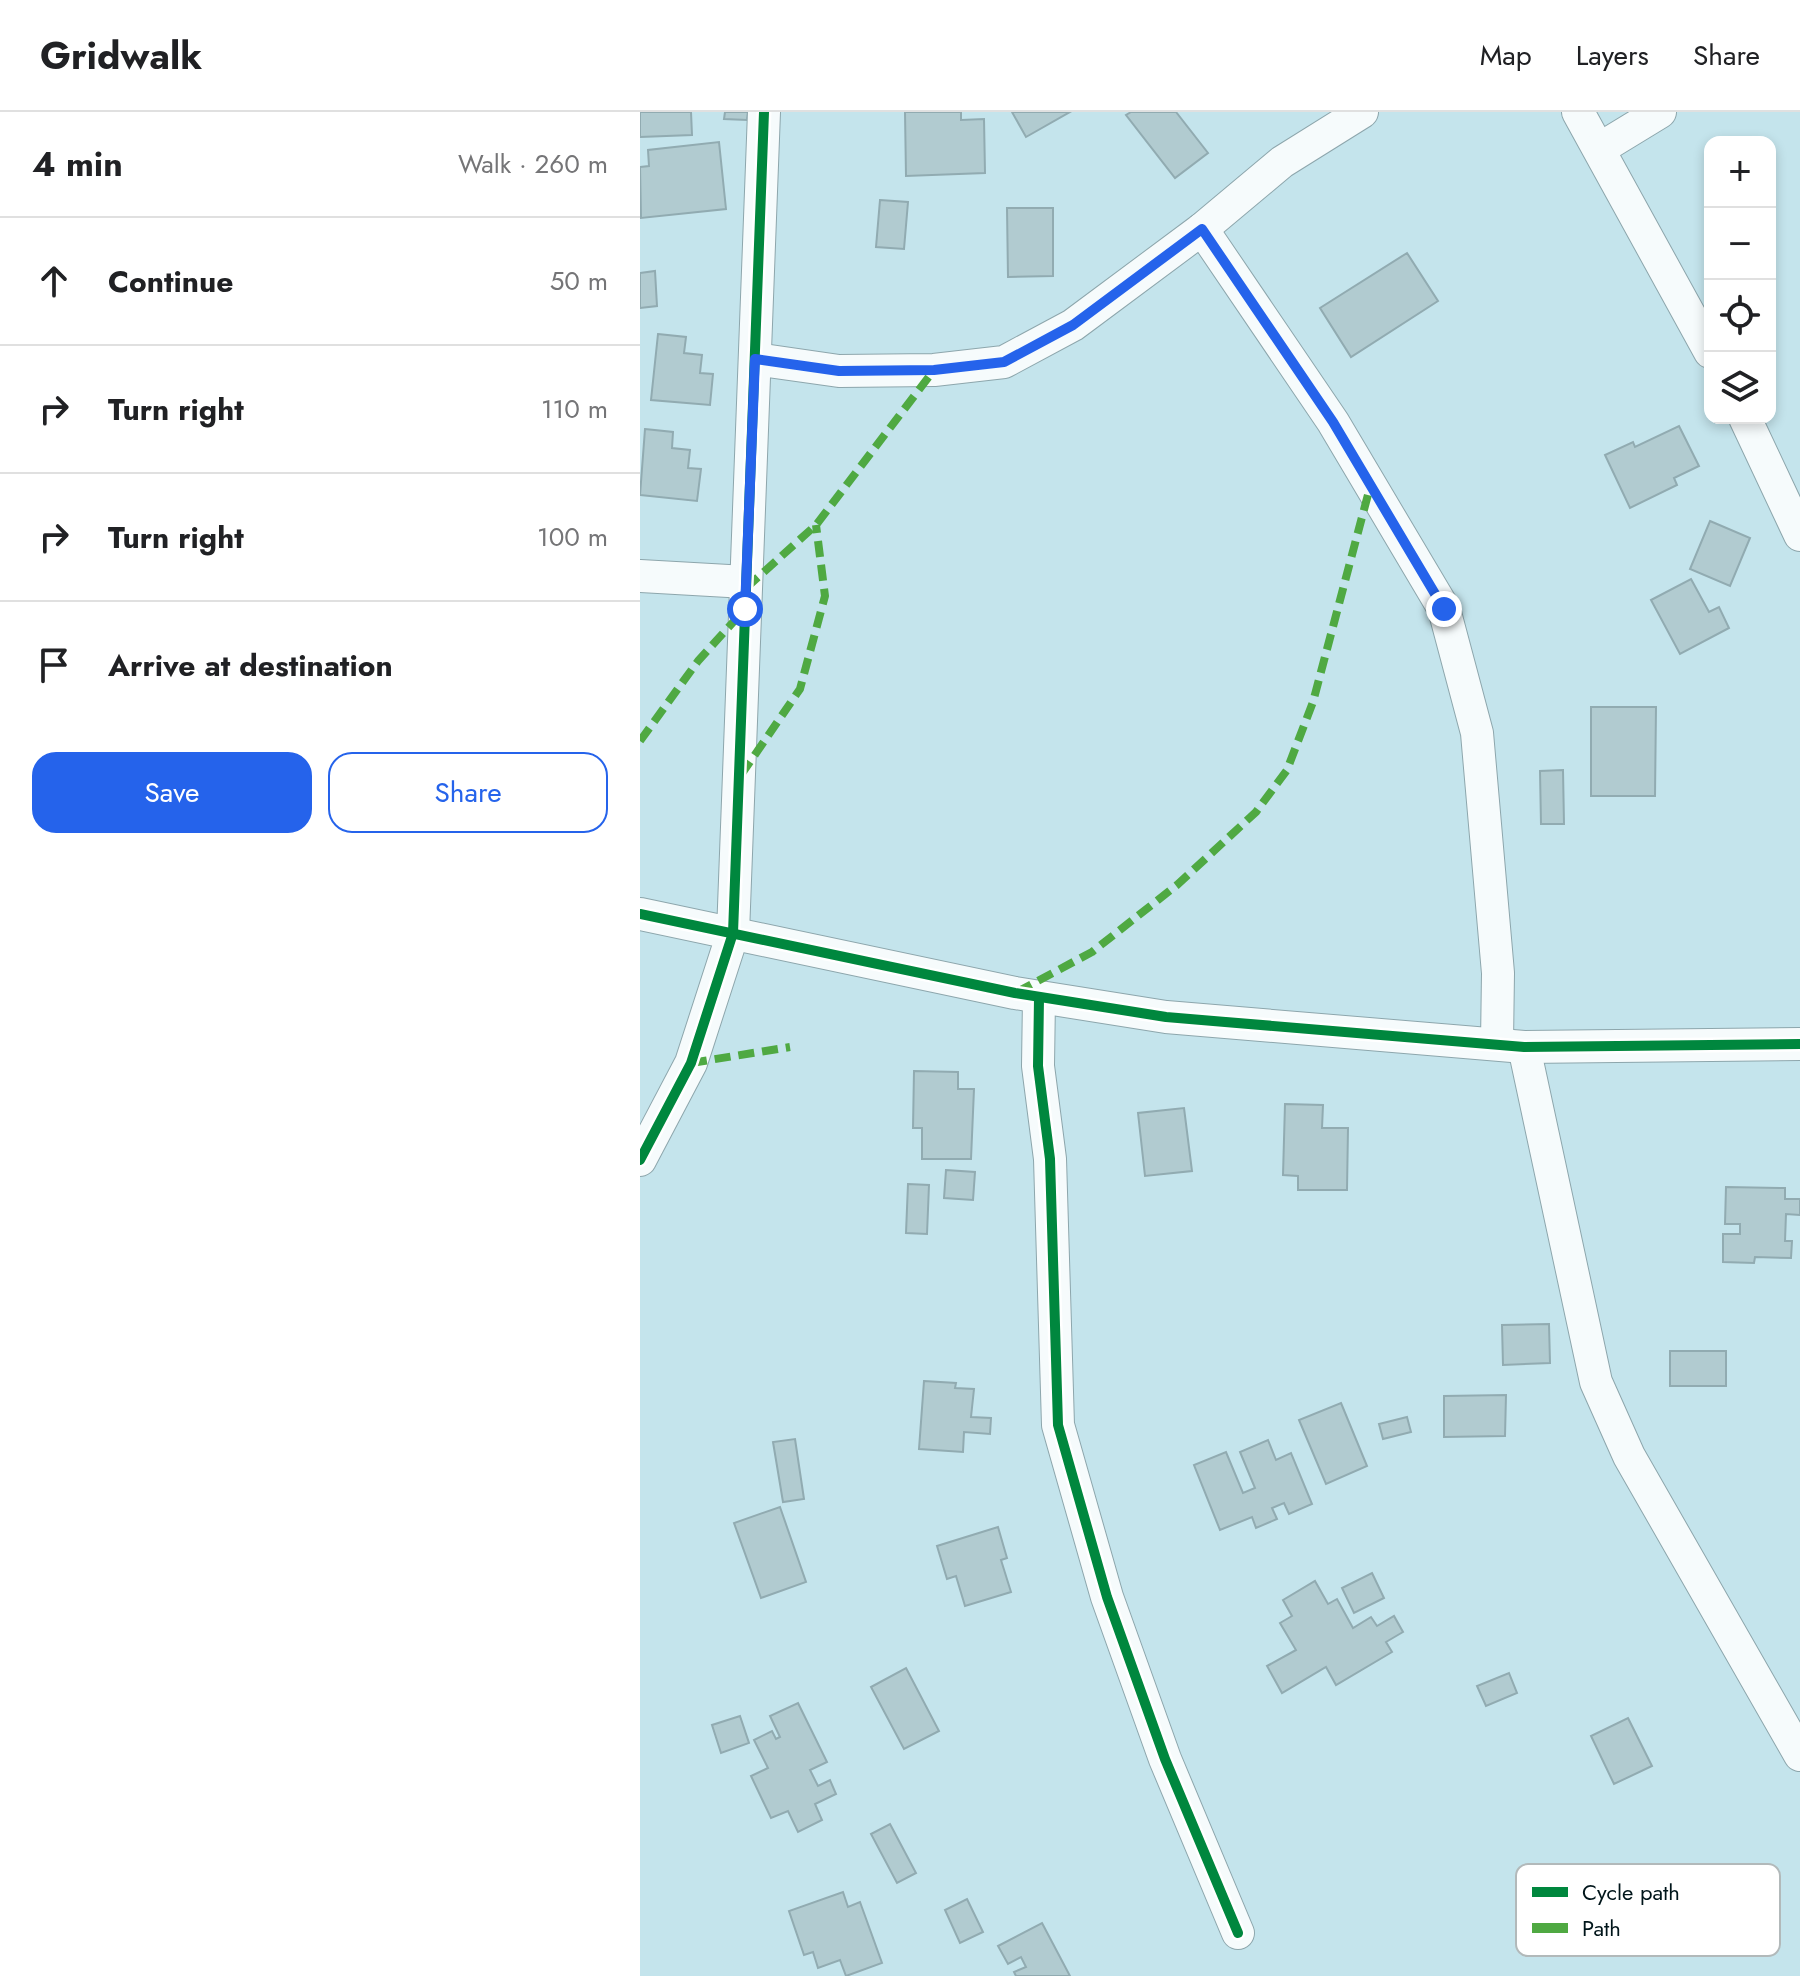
<!DOCTYPE html>
<html lang="en">
<head>
<meta charset="utf-8">
<style>
  :root { --surface:#fff; --page:#f6f6f6; --text:#202124; --muted:#757577; --line:#e0e0e0; --accent:#2563eb }
  body { margin:0; font-family:Jost,sans-serif; background:var(--page); color:var(--text) }
  .controls { position:absolute; right:24px; top:24px; display:grid; overflow:hidden; border-radius:16px; box-shadow:0 4px 12px #0003 }
  .controls button { width:72px; height:72px; display:grid; place-items:center; padding:0; border:0; border-bottom:2px solid var(--line); background:var(--surface); color:var(--text); font:40px sans-serif }
  .stop { position:absolute; width:24px; height:24px; margin:-18px; border:6px solid #2563eb; border-radius:50%; background:#fff }
  .stop.end { background:#2563eb; border-color:#fff; box-shadow:0 2px 8px #0008 }
  .list { margin:0; padding:0; list-style:none }
  h2 { display:flex; justify-content:space-between; align-items:center; height:104px; margin:0; padding:0 32px; font-size:34px }
  h2 small { font-size:26px; font-weight:400; color:var(--muted) }
  .list li { display:grid; grid-template-columns:52px 1fr auto; gap:24px; align-items:center; box-sizing:border-box; height:128px; padding:0 32px; border-top:2px solid var(--line) }
  .list b { display:block; font-size:30px; white-space:nowrap }
  .list em { font-size:26px; font-style:normal; color:var(--muted) }
  .actions { display:flex; gap:16px; padding:24px 32px }
  .actions a { flex:1; padding:18px 0; border:2px solid var(--accent); border-radius:24px; text-align:center; font-size:28px; color:var(--accent) }
  .actions .main { background:var(--accent); color:#fff }
  .icon { flex:none; width:44px; height:44px; fill:none; stroke:currentColor; stroke-width:2; stroke-linecap:round; stroke-linejoin:round }
  .map { position:relative; flex:none; width:1160px; height:1864px; overflow:hidden }
  header { display:flex; align-items:center; gap:48px; box-sizing:border-box; height:112px; padding:0 40px; background:var(--surface); border-bottom:2px solid var(--line) }
  header strong { font-size:38px }
  nav { display:flex; gap:44px; margin-inline-start:auto; font-size:28px }
  main { display:flex }
  aside { flex:1; background:var(--surface) }
  .map>svg:first-child { display:block }
  .building { fill:#b1cbd0; stroke:#91abb1; stroke-width:2 }
  .lines { fill:none; stroke-linecap:round; stroke-linejoin:round }
  .street-casing { stroke:#8da6ac; stroke-width:34 }
  .street { stroke:#f6fbfc; stroke-width:32 }
  .quiet { stroke:#4fa942; stroke-width:8; stroke-dasharray:16 8; stroke-linecap:butt }
  .cycleway-casing { stroke:#fff; stroke-width:15 }
  .cycleway { stroke:#00873e; stroke-width:10 }
  .route { stroke:#2563eb; stroke-width:10 }
  .key { fill:#fff; stroke:#b2b9ba; stroke-width:2 }
  .key-label { font-size:22px; fill:#00151a }
</style>
</head>
<body>
<header>
<strong>Gridwalk</strong>
<nav><a>Map</a><a>Layers</a><a>Share</a></nav>
</header>
<main>
<aside>
<h2>4 min<small>Walk · 260 m</small></h2>
<ul class="list">
<li><svg class="icon" aria-label="ahead" viewBox="0 0 24 24"><path d="M12 20V5M6 11l6-6 6 6"/></svg><div><b>Continue</b></div><em>50 m</em></li>
<li><svg class="icon" aria-label="right" viewBox="0 0 24 24"><path d="M7 20v-9h11M14 6l5 5-5 5"/></svg><div><b>Turn right</b></div><em>110 m</em></li>
<li><svg class="icon" aria-label="right" viewBox="0 0 24 24"><path d="M7 20v-9h11M14 6l5 5-5 5"/></svg><div><b>Turn right</b></div><em>100 m</em></li>
<li><svg class="icon" aria-label="arrive" viewBox="0 0 24 24"><path d="M6 21V4h12l-3 4 3 4H6"/></svg><div><b>Arrive at destination</b></div></li>
</ul>
<div class="actions"><a class="main">Save</a><a>Share</a></div>
</aside>
<div class="map">
<svg width="1160" height="1864" viewBox="0 0 1160 1864">
  <rect width="100%" height="100%" fill="#c4e4ec"/>
  <g class="building">
    <path d="M 0,0 L 51,0 L 52,23 L 0,25 Z"/>
    <path d="M 85,0 L 108,0 L 107,8 L 84,7 Z"/>
    <path d="M 265,0 L 321,0 L 321,8 L 344,7 L 345,61 L 266,64 Z"/>
    <path d="M 372,0 L 430,0 L 386,25 Z"/>
    <path d="M 491,0 L 536,0 L 568,41 L 535,66 L 486,3 Z"/>
    <path d="M 79,30 L 86,97 L 1,106 L 0,55 L 9,54 L 8,38 Z"/>
    <path d="M 240,88 L 268,90 L 264,137 L 236,135 Z"/>
    <path d="M 367,96 L 413,96 L 413,164 L 368,165 Z"/>
    <path d="M 767,141 L 798,189 L 711,245 L 680,196 Z"/>
    <path d="M 15,159 L 17,194 L 0,196 L 0,161 Z"/>
    <path d="M 18,222 L 46,225 L 44,241 L 62,243 L 60,261 L 73,262 L 70,293 L 11,288 Z"/>
    <path d="M 1039,314 L 1059,354 L 1034,366 L 1037,373 L 990,396 L 965,343 L 993,330 L 995,335 Z"/>
    <path d="M 5,317 L 33,320 L 32,336 L 50,338 L 48,356 L 61,357 L 57,389 L 0,383 Z"/>
    <path d="M 1070,409 L 1110,426 L 1090,474 L 1050,457 Z"/>
    <path d="M 1051,467 L 1069,500 L 1079,495 L 1089,516 L 1040,542 L 1011,488 Z"/>
    <path d="M 951,595 L 1016,595 L 1015,684 L 951,684 Z"/>
    <path d="M 923,658 L 924,712 L 901,712 L 900,659 Z"/>
    <path d="M 274,959 L 318,960 L 318,977 L 334,977 L 331,1047 L 282,1047 L 282,1016 L 273,1016 Z"/>
    <path d="M 645,992 L 683,993 L 682,1016 L 708,1016 L 707,1078 L 658,1078 L 658,1064 L 643,1063 Z"/>
    <path d="M 544,996 L 552,1059 L 505,1064 L 498,1001 Z"/>
    <path d="M 306,1058 L 335,1060 L 333,1088 L 304,1086 Z"/>
    <path d="M 268,1072 L 289,1073 L 287,1122 L 266,1121 Z"/>
    <path d="M 1086,1075 L 1145,1076 L 1145,1087 L 1160,1087 L 1160,1103 L 1146,1102 L 1145,1129 L 1152,1129 L 1151,1146 L 1115,1145 L 1114,1151 L 1083,1150 L 1083,1122 L 1100,1122 L 1100,1112 L 1085,1112 Z"/>
    <path d="M 909,1212 L 910,1251 L 863,1253 L 862,1213 Z"/>
    <rect x="1030" y="1239" width="56" height="35"/>
    <path d="M 284,1269 L 316,1271 L 315,1276 L 334,1277 L 331,1305 L 351,1306 L 350,1322 L 324,1320 L 323,1340 L 279,1337 Z"/>
    <path d="M 866,1283 L 865,1324 L 804,1325 L 804,1284 Z"/>
    <path d="M 701,1291 L 727,1354 L 686,1372 L 659,1308 Z"/>
    <path d="M 767,1305 L 771,1320 L 743,1327 L 739,1312 Z"/>
    <path d="M 155,1327 L 164,1387 L 143,1390 L 133,1330 Z"/>
    <path d="M 628,1328 L 636,1348 L 651,1341 L 672,1392 L 649,1402 L 644,1391 L 632,1396 L 637,1407 L 616,1416 L 612,1405 L 580,1418 L 554,1353 L 586,1340 L 603,1381 L 615,1376 L 600,1340 Z"/>
    <path d="M 140,1395 L 166,1470 L 121,1486 L 94,1411 Z"/>
    <path d="M 358,1415 L 367,1446 L 361,1448 L 371,1480 L 325,1494 L 316,1464 L 307,1467 L 297,1434 Z"/>
    <path d="M 732,1461 L 744,1486 L 714,1501 L 702,1476 Z"/>
    <path d="M 675,1469 L 688,1492 L 697,1487 L 713,1516 L 731,1505 L 737,1514 L 754,1504 L 763,1520 L 746,1530 L 752,1540 L 696,1573 L 686,1555 L 642,1581 L 627,1554 L 656,1538 L 640,1511 L 652,1504 L 643,1488 Z"/>
    <path d="M 266,1556 L 299,1619 L 264,1637 L 231,1575 Z"/>
    <path d="M 869,1561 L 877,1581 L 846,1594 L 837,1574 Z"/>
    <path d="M 158,1591 L 187,1650 L 170,1658 L 178,1674 L 190,1668 L 196,1682 L 175,1692 L 182,1708 L 158,1720 L 148,1699 L 131,1706 L 111,1664 L 128,1656 L 114,1628 L 132,1619 L 136,1627 L 140,1625 L 130,1604 Z"/>
    <path d="M 100,1604 L 109,1631 L 81,1641 L 72,1613 Z"/>
    <path d="M 988,1606 L 1012,1654 L 974,1672 L 951,1624 Z"/>
    <path d="M 250,1712 L 276,1761 L 257,1771 L 231,1722 Z"/>
    <path d="M 203,1780 L 208,1795 L 220,1790 L 242,1851 L 206,1864 L 200,1848 L 178,1856 L 173,1840 L 164,1843 L 149,1799 Z"/>
    <path d="M 327,1787 L 343,1820 L 320,1831 L 305,1798 Z"/>
    <path d="M 402,1811 L 430,1864 L 376,1864 L 374,1860 L 386,1855 L 381,1845 L 368,1852 L 358,1834 Z"/>
  </g>
  <g class="lines">
    <g class="street-casing">
      <g id="street">
        <path d="M 938,0 L 1070,240"/>
        <path d="M 961,36 L 1020,0"/>
        <path d="M 562,117 L 693,310 L 804,497 L 837,621 L 858,861 L 857,930"/>
        <path d="M 115,247 L 199,259 L 294,258 L 364,250 L 433,213 L 562,117 L 642,50 L 722,0"/>
        <path d="M 1105,306 L 1160,423"/>
        <path d="M 0,464 L 106,470"/>
        <path d="M 0,802 L 375,881 L 526,905 L 884,935 L 1160,932"/>
        <path d="M 399,886 L 398,954 L 410,1047 L 418,1313 L 467,1485 L 525,1647 L 598,1821"/>
        <path d="M 884,935 L 956,1270 L 989,1344 L 1160,1643"/>
        <path d="M 0,1048 L 51,951 L 93,821 L 124,0"/>
      </g>
    </g>
    <use href="#street" class="street"/>
    <g class="quiet">
      <path d="M 106,476 L 176,413 L 294,258"/>
      <path d="M 0,629 L 58,549 L 105,497"/>
      <path d="M 101,663 L 160,577 L 185,484 L 176,413"/>
      <path d="M 377,880 L 452,840 L 537,773 L 616,700 L 647,658 L 673,590 L 730,375"/>
      <path d="M 51,951 L 150,935"/>
    </g>
    <g class="cycleway-casing">
      <g id="cycleway">
        <path d="M 0,802 L 375,881 L 526,905 L 884,935 L 1160,932"/>
        <path d="M 399,886 L 398,954 L 410,1047 L 418,1313 L 467,1485 L 525,1647 L 598,1821"/>
        <path d="M 0,1048 L 51,951 L 93,821 L 124,0"/>
      </g>
    </g>
    <use href="#cycleway" class="cycleway"/>
  </g>
  <g class="lines">
    <path class="route" d="M 105,497 L 115,247 L 199,259 L 294,258 L 364,250 L 433,213 L 562,117 L 693,310 L 804,497"/>
  </g>
  <rect x="876" y="1752" width="264" height="92" rx="12" class="key"/>
  <rect x="892" y="1775" width="36" height="10" fill="#00873e"/>
  <rect x="892" y="1811" width="36" height="10" fill="#4fa942"/>
  <g class="key-label">
    <text x="942" y="1788">Cycle path</text>
    <text x="942" y="1824">Path</text>
  </g>
</svg>
<div class="controls">
<button>+</button>
<button>−</button>
<button><svg class="icon" aria-label="locate" viewBox="0 0 24 24"><circle cx="12" cy="12" r="6"/><path d="M12 2v4M12 18v4M2 12h4M18 12h4"/></svg></button>
<button><svg class="icon" aria-label="layers" viewBox="0 0 24 24"><path d="M12 4l9 5-9 5-9-5zM3 14l9 5 9-5"/></svg></button>
</div>
<div class="stop" style="left:105px;top:497px"></div>
<div class="stop end" style="left:804px;top:497px"></div>
</div>
</main>
</body>
</html>
